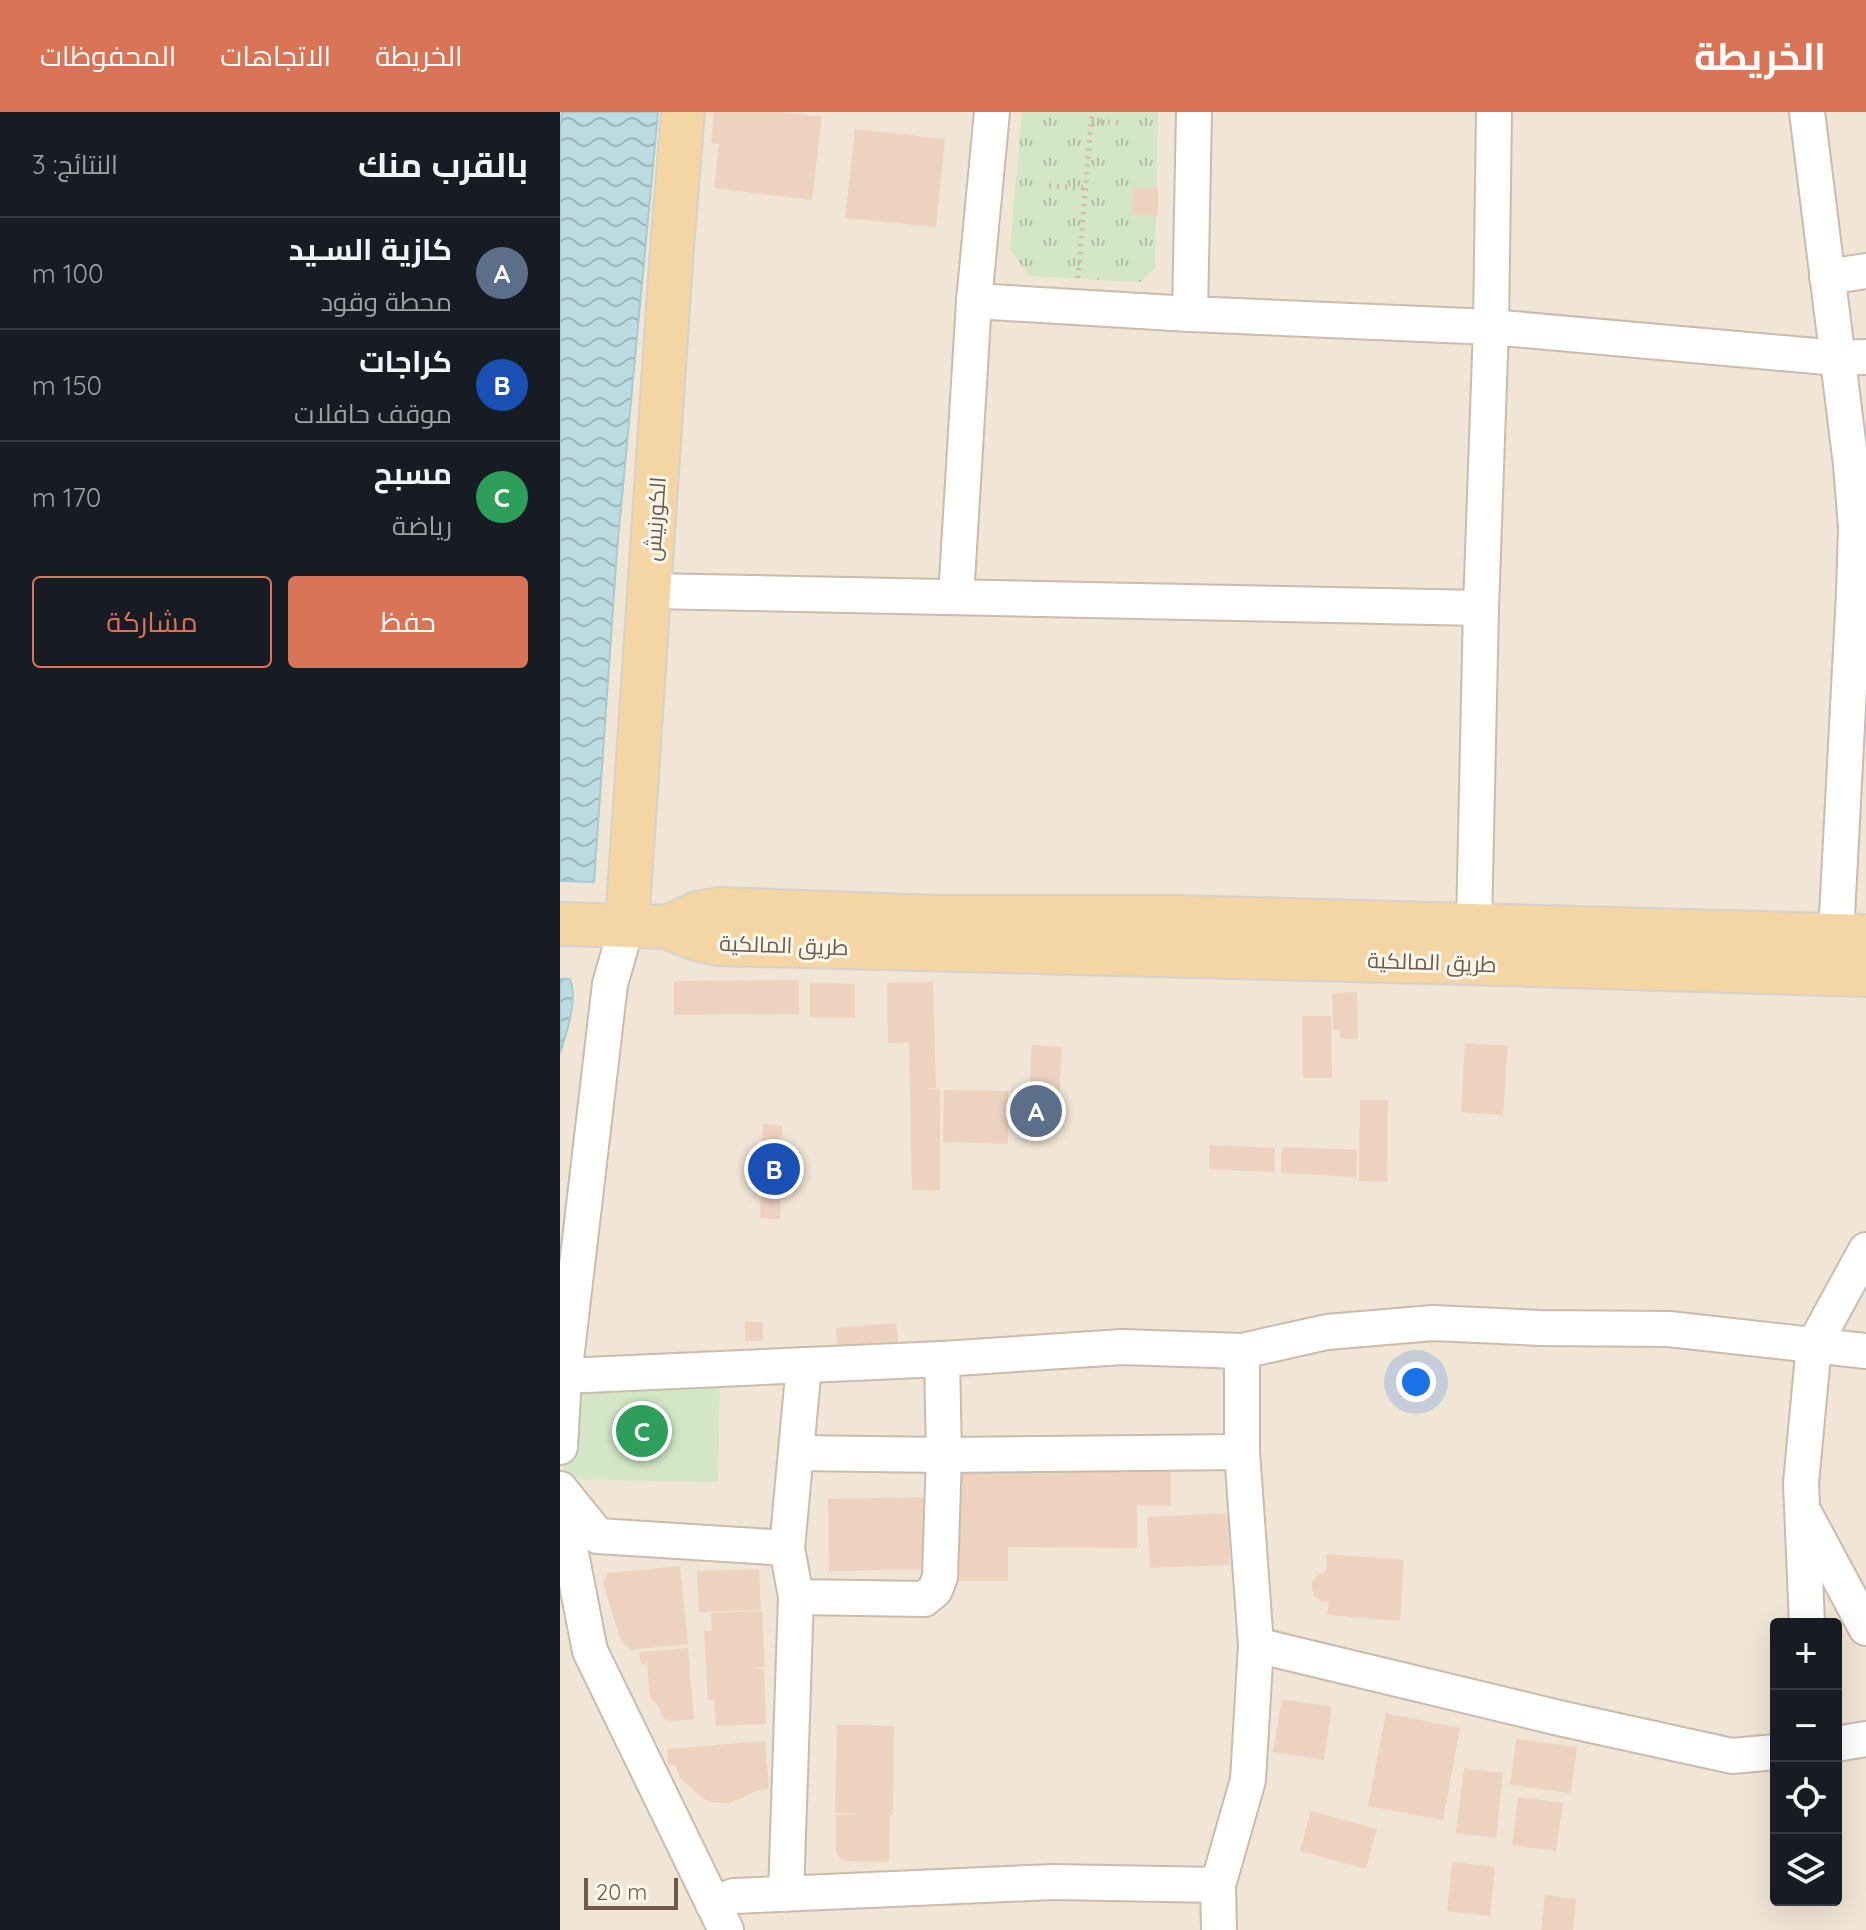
<!DOCTYPE html>
<html lang="ar">
<head>
<meta charset="utf-8">
<style>
  :root { --surface:#171b24; --page:#20242c; --text:#f1f3f6; --muted:#9ea1a6; --line:#363941; --accent:#da7456 }
  body { margin:0; font-family:Quicksand,Cairo,sans-serif; background:var(--page); color:var(--text); direction:rtl }
  .controls { position:absolute; right:24px; bottom:24px; display:grid; overflow:hidden; border-radius:8px; box-shadow:0 8px 32px #0002 }
  .controls button { width:72px; height:72px; display:grid; place-items:center; padding:0; border:0; border-bottom:2px solid var(--line); background:var(--surface); color:var(--text); font:40px sans-serif }
  .scale { position:absolute; left:24px; bottom:20px; width:94px; box-sizing:border-box; padding-left:8px; border:4px solid #715a4d; border-top:0; font-size:22px; line-height:28px; white-space:nowrap; color:#715a4d; -webkit-text-stroke:6px #fdf7ec; paint-order:stroke }
  .you { position:absolute; left:856px; top:1270px; width:28px; height:28px; margin:-20px; border:6px solid #fff; border-radius:50%; background:#1a73e8; box-shadow:0 0 0 12px #1a73e833 }
  .badge { display:grid; place-items:center; width:52px; height:52px; border-radius:50%; background:var(--accent); color:#fff; font-size:26px; font-weight:700 }
  .pin { position:absolute; translate:-50% -50%; border:4px solid #fff; box-shadow:0 2px 8px #0006 }
  .list { margin:0; padding:0; list-style:none }
  h2 { display:flex; justify-content:space-between; align-items:center; height:104px; margin:0; padding:0 32px; font-size:34px }
  h2 small { font-size:26px; font-weight:400; color:var(--muted) }
  .list li { display:grid; grid-template-columns:52px 1fr auto; gap:24px; align-items:center; box-sizing:border-box; height:112px; padding:0 32px; border-top:2px solid var(--line) }
  .list b { display:block; font-size:30px; white-space:nowrap }
  .list p { margin:0; font-size:26px; white-space:nowrap; color:var(--muted) }
  .list em { font-size:26px; font-style:normal; color:var(--muted) }
  .actions { display:flex; gap:16px; padding:24px 32px }
  .actions a { flex:1; padding:18px 0; border:2px solid var(--accent); border-radius:8px; text-align:center; font-size:28px; color:var(--accent) }
  .actions .main { background:var(--accent); color:#fff }
  .icon { flex:none; width:44px; height:44px; fill:none; stroke:currentColor; stroke-width:2; stroke-linecap:round; stroke-linejoin:round }
  .map { position:relative; flex:none; width:1306px; height:1818px; overflow:hidden; direction:ltr }
  header { display:flex; align-items:center; gap:48px; box-sizing:border-box; height:112px; padding:0 40px; background:var(--accent); color:#fff }
  header strong { font-size:38px }
  nav { display:flex; gap:44px; margin-inline-start:auto; font-size:28px }
  main { display:flex }
  aside { flex:1; background:var(--surface) }
  .map>svg:first-child { display:block }
  .residential { fill:#f1e5d5; fill-rule:evenodd }
  .park { fill:url(#park-tufts) }
  .pitch { fill:#d3e7c6 }
  .water { fill:url(#water-waves); stroke:#a3cbd3; stroke-width:2 }
  .building { fill:#edd2c0 }
  .lines { fill:none; stroke-linecap:round; stroke-linejoin:round }
  .minor-casing { stroke:#cbbbad; stroke-width:38 }
  .major-casing { stroke:#d7d1cd; stroke-width:46 }
  .path { stroke:#d2b6a3; stroke-width:5; stroke-dasharray:2 6; stroke-linecap:butt }
  .minor { stroke:#fff; stroke-width:34 }
  .major { stroke:#f3d6a4; stroke-width:42 }
  .labels { text-anchor:middle; stroke-width:6; stroke-linejoin:round; paint-order:stroke }
  .street-label { font-size:22px; fill:#715a4d; stroke:#fdf7ec }
</style>
</head>
<body>
<header>
<strong>الخريطة</strong>
<nav><a>الخريطة</a><a>الاتجاهات</a><a>المحفوظات</a></nav>
</header>
<main>
<div class="map">
<svg width="1306" height="1818" viewBox="0 0 1306 1818">
  <defs>
    <pattern id="park-tufts" width="24" height="20" patternUnits="userSpaceOnUse" patternTransform="scale(2)"><rect width="24" height="20" fill="#d3e7c6"/><path d="M3 7l-1-3M5 7V3M7 7l1-3M15 17l-1-3M17 17v-4M19 17l1-3" fill="none" stroke="#b0bea3"/></pattern>
    <pattern id="water-waves" width="16" height="10" patternUnits="userSpaceOnUse" patternTransform="scale(2)"><rect width="16" height="10" fill="#bcdce2"/><path d="M0 5q4-4 8 0t8 0" fill="none" stroke="#9db5b9"/></pattern>
  </defs>
  <rect width="100%" height="100%" fill="#faf3e6"/>
  <path class="residential" d="M 0,0 L 1306,0 L 1306,1818 L 0,1818 ZM 1216,1512 L 1276,1512 L 1276,1788 L 1216,1788 Z"/>
  <path class="park" d="M 462,0 L 598,0 L 595,156 L 581,170 L 469,164 L 450,137 Z"/>
  <path class="pitch" d="M 5,1268 L 160,1271 L 158,1370 L 4,1367 Z"/>
  <g class="water">
    <path d="M 2,0 L 98,0 L 57,438 L 34,770 L 0,769 L 0,20 Z"/>
    <path d="M 0,867 L 10,867 C 18,887 7,920 0,941 Z"/>
  </g>
  <g class="building">
    <path d="M 154,0 L 223,0 L 262,5 L 252,88 L 154,76 L 159,32 L 151,31 Z"/>
    <path d="M 295,17 L 385,27 L 376,115 L 285,106 Z"/>
    <path d="M 573,76 L 598,76 L 598,103 L 572,103 Z"/>
    <path d="M 239,868 L 239,902 L 114,903 L 114,869 Z"/>
    <path d="M 373,870 L 376,976 L 366,977 L 380,977 L 380,1079 L 352,1078 L 349,930 L 328,931 L 327,871 Z"/>
    <path d="M 250,871 L 295,872 L 295,906 L 250,905 Z"/>
    <path d="M 797,880 L 798,927 L 780,927 L 780,918 L 773,918 L 772,881 Z"/>
    <path d="M 742,904 L 771,904 L 772,966 L 743,966 Z"/>
    <path d="M 905,931 L 948,934 L 943,1003 L 901,1000 Z"/>
    <path d="M 472,933 L 502,935 L 499,986 L 503,986 L 502,1014 L 449,1012 L 450,984 L 469,984 Z"/>
    <path d="M 384,978 L 448,979 L 448,1032 L 383,1030 Z"/>
    <path d="M 800,988 L 828,988 L 827,1070 L 799,1069 Z"/>
    <path d="M 203,1012 L 222,1013 L 220,1107 L 200,1106 Z"/>
    <path d="M 650,1033 L 715,1036 L 714,1060 L 649,1057 Z"/>
    <path d="M 722,1035 L 797,1038 L 796,1065 L 721,1061 Z"/>
    <rect x="185" y="1210" width="18" height="19"/>
    <path d="M 336,1211 L 339,1240 L 278,1244 L 276,1216 Z"/>
    <path d="M 395,1348 L 611,1350 L 611,1394 L 577,1393 L 577,1436 L 448,1435 L 448,1469 L 394,1469 Z"/>
    <path d="M 366,1385 L 368,1457 L 269,1459 L 268,1387 Z"/>
    <path d="M 668,1401 L 670,1453 L 590,1456 L 587,1405 Z"/>
    <path d="M 767,1442 L 844,1448 L 840,1509 L 767,1503 L 769,1490 L 762,1489 L 755,1485 L 752,1476 L 752,1469 L 759,1462 L 766,1459 Z"/>
    <path d="M 120,1454 L 128,1532 L 71,1538 L 61,1529 L 43,1471 L 48,1461 Z"/>
    <path d="M 199,1457 L 201,1498 L 139,1500 L 137,1459 Z"/>
    <path d="M 202,1499 L 205,1555 L 190,1556 L 204,1557 L 206,1612 L 156,1614 L 154,1588 L 148,1588 L 144,1519 L 152,1519 L 151,1501 Z"/>
    <path d="M 128,1536 L 134,1607 L 111,1609 L 104,1607 L 98,1593 L 90,1586 L 87,1551 L 81,1552 L 79,1540 Z"/>
    <path d="M 722,1587 L 772,1595 L 764,1648 L 713,1640 Z"/>
    <path d="M 826,1601 L 900,1616 L 883,1708 L 808,1694 Z"/>
    <path d="M 277,1613 L 334,1614 L 333,1703 L 330,1703 L 329,1750 L 285,1749 L 279,1745 L 276,1740 L 276,1703 L 306,1702 L 275,1701 Z"/>
    <path d="M 956,1627 L 1017,1635 L 1011,1681 L 950,1673 Z"/>
    <path d="M 205,1629 L 209,1677 L 196,1679 L 170,1691 L 150,1690 L 139,1683 L 120,1666 L 116,1653 L 108,1652 L 107,1637 Z"/>
    <path d="M 904,1656 L 943,1661 L 936,1726 L 896,1721 Z"/>
    <path d="M 958,1685 L 1003,1691 L 996,1739 L 952,1733 Z"/>
    <path d="M 751,1699 L 817,1717 L 806,1757 L 740,1739 Z"/>
    <path d="M 892,1750 L 935,1755 L 930,1804 L 887,1799 Z"/>
    <path d="M 985,1783 L 1016,1787 L 1013,1818 L 981,1818 Z"/>
  </g>
  <g class="lines">
    <g class="minor-casing">
      <g id="minor">
        <path d="M 634,0 L 630,202 L 931,215 L 934,0"/>
        <path d="M 1247,0 L 1291,353 L 1296,415 L 1294,481 L 1276,823"/>
        <path d="M 1267,165 L 1306,159"/>
        <path d="M 414,189 L 432,0"/>
        <path d="M 90,479 L 921,496"/>
        <path d="M 396,485 L 414,189 L 630,202"/>
        <path d="M 67,813 L 50,872 L 4,1264 L 382,1247 L 562,1235 L 682,1239 L 767,1220 L 873,1211 L 981,1216 L 1109,1217 L 1306,1239"/>
        <path d="M 914,813 L 921,496 L 931,215 L 1278,246 L 1306,245"/>
        <path d="M 244,1253 L 227,1436 L 236,1485 L 364,1487 L 375,1478 L 380,1465 L 384,1343 L 382,1247"/>
        <path d="M 0,1335 L 4,1264"/>
        <path d="M 236,1341 L 384,1343 L 682,1340"/>
        <path d="M 0,1377 L 38,1424 L 227,1436"/>
        <path d="M 0,1385 L 30,1539 L 166,1818"/>
        <path d="M 1246,1404 L 1306,1516"/>
        <path d="M 1247,1512 L 1241,1371 L 1254,1233 L 1306,1138"/>
        <path d="M 696,1533 L 999,1606 L 1172,1644 L 1216,1640"/>
        <path d="M 1276,1632 L 1306,1627"/>
        <path d="M 226,1782 L 236,1485"/>
        <path d="M 153,1792 L 174,1784 L 493,1770 L 658,1773"/>
        <path d="M 659,1818 L 658,1773 L 688,1668 L 696,1533 L 682,1340 L 682,1239"/>
      </g>
    </g>
    <g class="major-casing">
      <g id="major">
        <path d="M 0,812 L 107,815 L 136,827 L 158,832 L 870,850 L 1306,863"/>
        <path d="M 67,813 L 112,135 L 123,0"/>
        <path d="M 107,815 L 138,801 L 159,797 L 379,805 L 617,805 L 1306,824"/>
      </g>
    </g>
    <g class="path">
      <path d="M 532,8 L 559,11"/>
      <path d="M 489,74 L 526,76"/>
      <path d="M 518,166 L 532,0"/>
    </g>
    <use href="#minor" class="minor"/>
    <use href="#major" class="major"/>
  </g>
  <g class="labels">
    <g class="street-label">
      <text transform="translate(95 407) rotate(-86)" y="8">الكورنيش</text>
      <text transform="translate(224 833) rotate(2)" y="8">طريق المالكية</text>
      <text transform="translate(872 850) rotate(2)" y="8">طريق المالكية</text>
    </g>
  </g>
</svg>
<div class="controls">
<button>+</button>
<button>−</button>
<button><svg class="icon" aria-label="locate" viewBox="0 0 24 24"><circle cx="12" cy="12" r="6"/><path d="M12 2v4M12 18v4M2 12h4M18 12h4"/></svg></button>
<button><svg class="icon" aria-label="layers" viewBox="0 0 24 24"><path d="M12 4l9 5-9 5-9-5zM3 14l9 5 9-5"/></svg></button>
</div>
<div class="scale">20 m</div>
<div class="you"></div>
<div class="pin badge" style="left:476px;top:999px;background:#5c6f8a">A</div>
<div class="pin badge" style="left:214px;top:1057px;background:#1a4fb4">B</div>
<div class="pin badge" style="left:82px;top:1319px;background:#2e9e5b">C</div>
</div>
<aside>
<h2>بالقرب منك<small>النتائج: 3</small></h2>
<ul class="list">
<li><span class="badge" style="background:#5c6f8a">A</span><div><b>كازية السـيد</b><p>محطة وقود</p></div><em>100 m</em></li>
<li><span class="badge" style="background:#1a4fb4">B</span><div><b>كراجات</b><p>موقف حافلات</p></div><em>150 m</em></li>
<li><span class="badge" style="background:#2e9e5b">C</span><div><b>مسبح</b><p>رياضة</p></div><em>170 m</em></li>
</ul>
<div class="actions"><a class="main">حفظ</a><a>مشاركة</a></div>
</aside>
</main>
</body>
</html>
